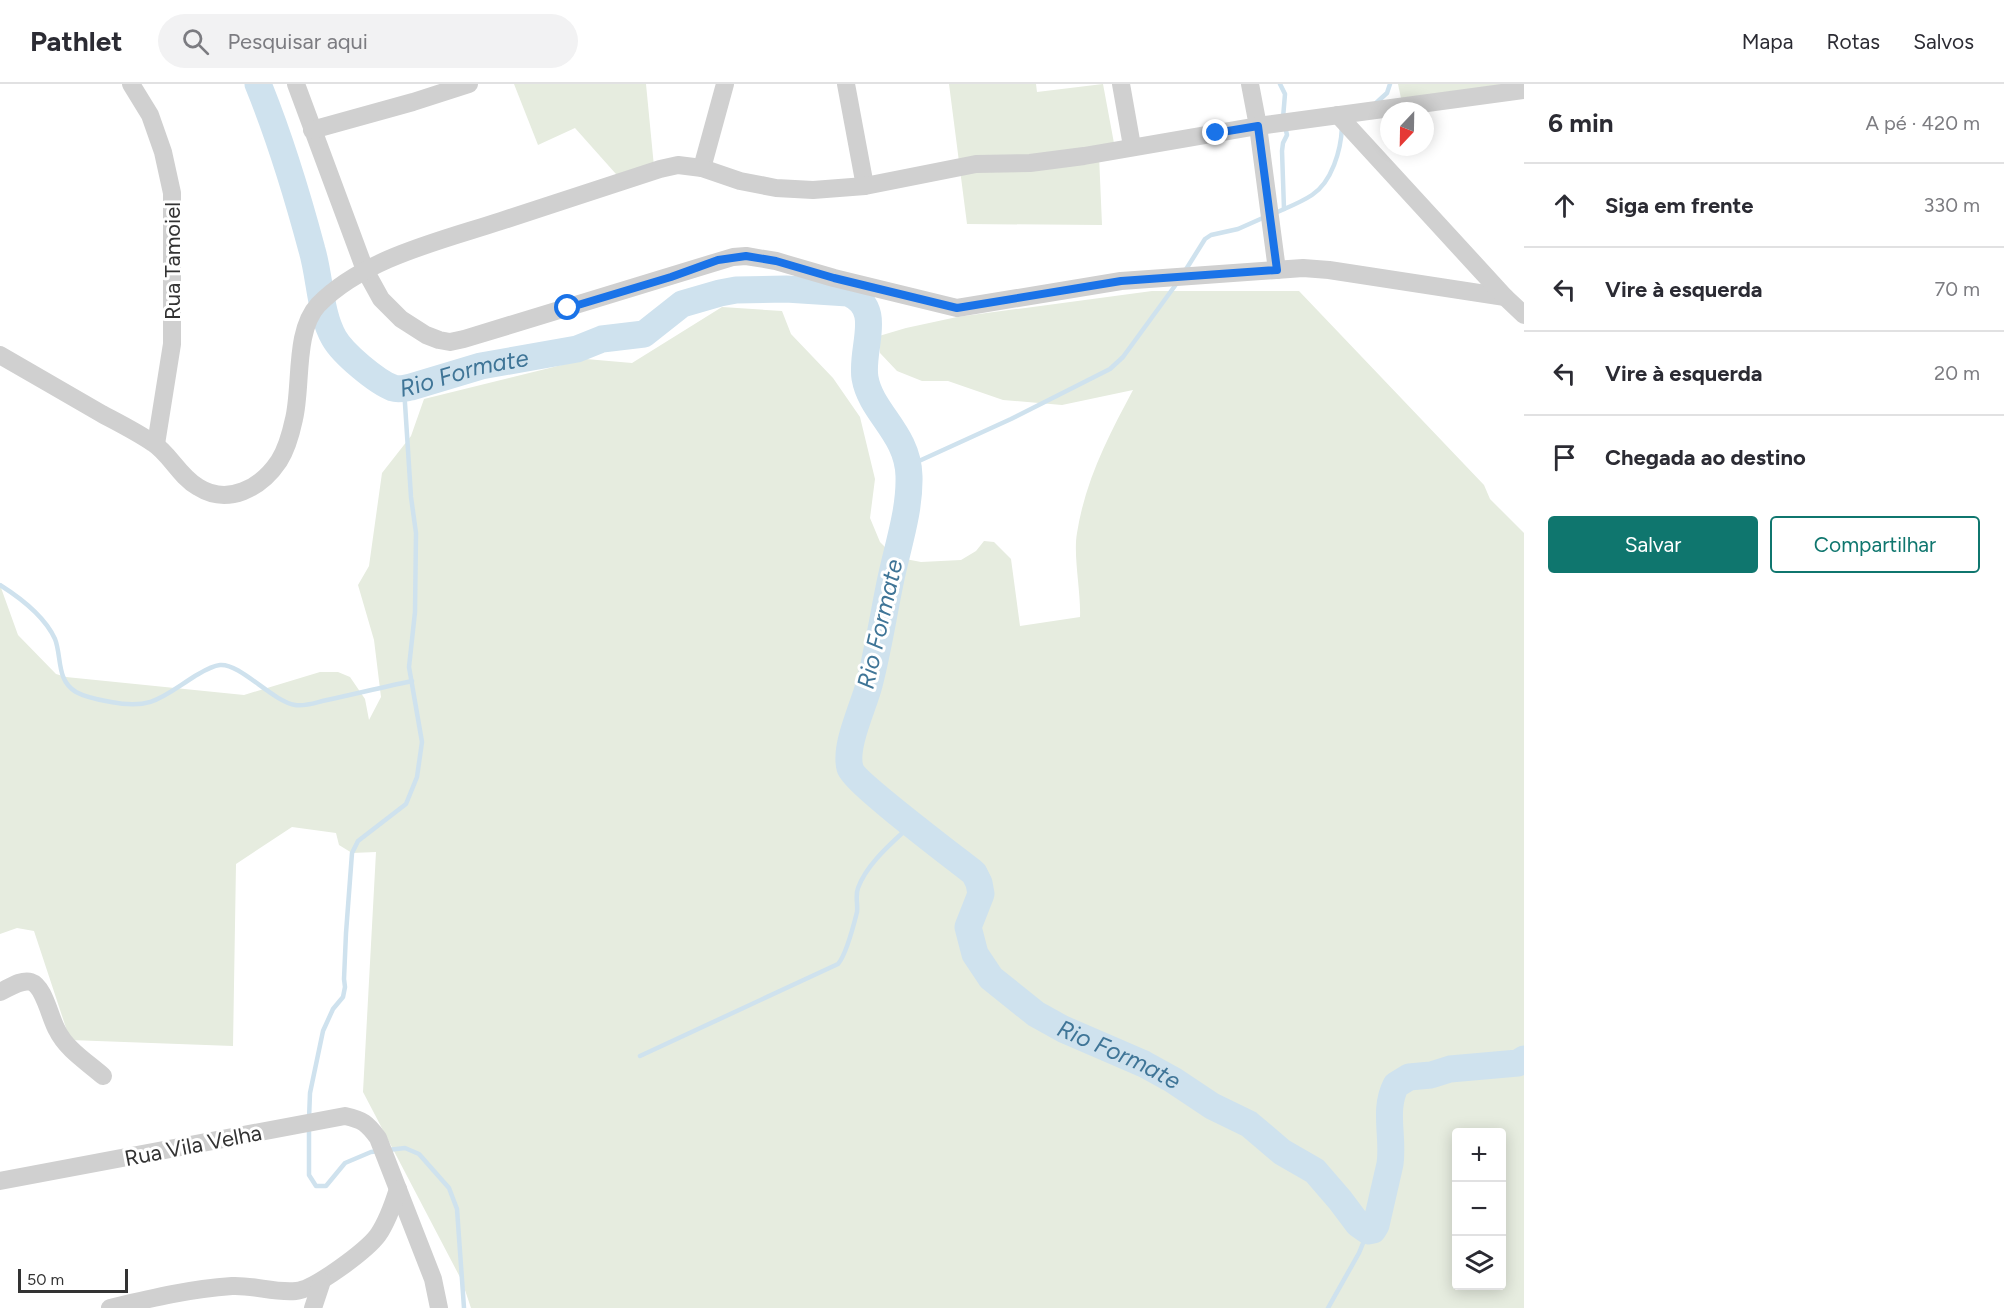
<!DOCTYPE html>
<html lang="pt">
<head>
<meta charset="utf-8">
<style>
  :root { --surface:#fff; --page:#f2f2f3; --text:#2b2b33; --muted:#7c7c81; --line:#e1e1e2; --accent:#0f766e }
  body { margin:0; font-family:Figtree,sans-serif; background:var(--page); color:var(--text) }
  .controls { position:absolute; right:18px; bottom:18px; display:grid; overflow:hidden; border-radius:6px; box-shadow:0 3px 15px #0003 }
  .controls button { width:54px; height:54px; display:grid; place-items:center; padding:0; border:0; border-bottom:2px solid var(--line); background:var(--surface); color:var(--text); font:30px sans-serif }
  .compass { position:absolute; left:1380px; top:18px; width:54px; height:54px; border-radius:50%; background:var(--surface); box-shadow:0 3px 15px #0003; rotate:202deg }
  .scale { position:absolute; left:18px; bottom:15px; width:110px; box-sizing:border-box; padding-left:6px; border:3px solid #333; border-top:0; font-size:16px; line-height:21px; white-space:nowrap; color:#333; -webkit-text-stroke:4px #fff; paint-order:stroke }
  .stop { position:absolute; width:18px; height:18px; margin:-14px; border:4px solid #1a73e8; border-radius:50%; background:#fff }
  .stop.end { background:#1a73e8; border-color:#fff; box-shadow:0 2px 6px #0008 }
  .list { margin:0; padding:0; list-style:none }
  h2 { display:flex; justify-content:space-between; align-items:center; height:78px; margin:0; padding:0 24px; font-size:26px }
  h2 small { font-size:20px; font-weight:400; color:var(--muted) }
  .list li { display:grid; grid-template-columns:39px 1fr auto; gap:18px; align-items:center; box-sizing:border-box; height:84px; padding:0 24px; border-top:2px solid var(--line) }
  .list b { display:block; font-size:22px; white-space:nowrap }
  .list em { font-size:20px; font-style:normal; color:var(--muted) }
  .actions { display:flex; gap:12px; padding:18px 24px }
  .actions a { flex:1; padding:14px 0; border:2px solid var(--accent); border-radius:6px; text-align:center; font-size:21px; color:var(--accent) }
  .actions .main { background:var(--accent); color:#fff }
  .icon { flex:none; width:33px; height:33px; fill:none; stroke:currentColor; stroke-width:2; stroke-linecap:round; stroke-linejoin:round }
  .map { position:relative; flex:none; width:1524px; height:1224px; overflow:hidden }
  header { display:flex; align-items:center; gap:36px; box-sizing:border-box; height:84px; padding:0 30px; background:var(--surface); border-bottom:2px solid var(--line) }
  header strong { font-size:28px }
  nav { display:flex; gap:33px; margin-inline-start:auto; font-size:21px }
  .search { width:420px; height:54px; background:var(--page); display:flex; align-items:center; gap:15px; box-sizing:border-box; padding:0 21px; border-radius:33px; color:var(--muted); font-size:22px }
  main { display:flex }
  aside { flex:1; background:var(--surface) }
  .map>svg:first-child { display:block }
  .green { fill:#e6ecdf; fill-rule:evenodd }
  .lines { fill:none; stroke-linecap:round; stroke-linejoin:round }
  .stream { stroke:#cfe2ee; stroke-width:4.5 }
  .river { stroke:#cfe2ee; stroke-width:27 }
  .street { stroke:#d0d0d0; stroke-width:18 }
  .route { stroke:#1a73e8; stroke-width:8 }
  .labels { text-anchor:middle; stroke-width:6; stroke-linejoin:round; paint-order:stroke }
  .street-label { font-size:22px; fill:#333; stroke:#fff }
  .water-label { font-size:24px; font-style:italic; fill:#3f7597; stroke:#fff }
</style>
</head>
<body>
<header>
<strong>Pathlet</strong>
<div class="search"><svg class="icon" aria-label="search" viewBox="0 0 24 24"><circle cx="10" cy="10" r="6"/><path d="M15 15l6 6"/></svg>Pesquisar aqui</div>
<nav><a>Mapa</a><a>Rotas</a><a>Salvos</a></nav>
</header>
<main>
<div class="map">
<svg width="1524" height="1224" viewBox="0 0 1524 1224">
  <rect width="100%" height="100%" fill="#fff"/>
  <g class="green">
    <path d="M 514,0 L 646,0 L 655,93 L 624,99 L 575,44 L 538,61 Z"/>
    <path d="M 949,0 L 1036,0 L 1037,8 L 1103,0 L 1116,70 L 1099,71 L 1102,141 L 967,140 Z"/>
    <path d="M 1398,0 L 1518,0 L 1403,24 Z"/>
    <path d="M 1152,207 L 1299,207 L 1484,401 L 1490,415 L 1524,449 L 1524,1224 L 471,1224 L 462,1197 L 363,1008 L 376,768 L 352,769 L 339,761 L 336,749 L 292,743 L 236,780 L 233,962 L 70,956 L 34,847 L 17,844 L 0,850 L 0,501 L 18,551 L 56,590 L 66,593 L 244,611 L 320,588 L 338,588 L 350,593 L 365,615 L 369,636 L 381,613 L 374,556 L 358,501 L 369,482 L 382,389 L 411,352 L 424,315 L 586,275 L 632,279 L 722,223 L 782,227 L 791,250 L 833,294 L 860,333 L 875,395 L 870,434 L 880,458 L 895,473 L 921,478 L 961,476 L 976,467 L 984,457 L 994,458 L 1011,475 L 1020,542 L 1080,533 C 1081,507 1073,472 1077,449 C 1085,397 1109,351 1133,306 L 1062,321 L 1003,316 L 948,297 L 922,297 L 897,287 L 880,269 L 879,252 L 906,244 L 957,233 ZM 1456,1048 L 1502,1048 L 1502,1202 L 1456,1202 Z"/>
  </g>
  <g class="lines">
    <g class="stream">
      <path d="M 1280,0 L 1285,10 L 1283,34"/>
      <path d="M 1376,19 L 1387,9 L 1390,0"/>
      <path d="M 1284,125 L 1282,67 L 1283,59 L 1287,51 L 1285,42"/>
      <path d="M 1273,130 C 1286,124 1300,119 1312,111 C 1332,98 1341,66 1342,43"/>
      <path d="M 1185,187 L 1205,155 L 1211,151 L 1238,145 L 1265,133"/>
      <path d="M 908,382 L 1011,335 L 1110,285 L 1123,273 L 1177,199"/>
      <path d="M 0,501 C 19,513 45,533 55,555 C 62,573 56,596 76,608 C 87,614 100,616 111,618 C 152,626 162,613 195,592 C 202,588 211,582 220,581 C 240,579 272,617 295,621 C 305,623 317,618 327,616 C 355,610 383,603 412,597"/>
      <path d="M 640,972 L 838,880 C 846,871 854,840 857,828 C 858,820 855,812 858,804 C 867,779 893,758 912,740"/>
      <path d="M 309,1035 L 310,1009 L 323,947 L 333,925 L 343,913 L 345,903 L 344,895 L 346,849 L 352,769 L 358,757 L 406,720 L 417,693 L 422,658 L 409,583 L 415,528 L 416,449 L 411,413 L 404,304"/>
      <path d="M 309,1044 L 309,1091 L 316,1102 L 326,1102 L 345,1079 L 371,1068 L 380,1067"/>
      <path d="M 388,1066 L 405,1064 L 419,1070 L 449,1104 L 457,1125 L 464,1224"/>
      <path d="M 1328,1224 L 1359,1169 L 1368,1147"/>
    </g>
    <path class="river" id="s1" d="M 258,0 C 280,54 297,110 312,166 C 320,193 320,230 334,254 C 343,270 377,298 393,304 C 399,306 405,304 411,303 L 481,282 L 577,265 L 602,255 L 644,250 L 682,220 L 720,209 L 736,206 L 786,205 L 848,209 C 885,224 860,264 865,294 C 871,329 908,349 909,392 C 910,428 897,464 890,499 C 883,533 878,567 869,601 C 863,624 844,662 850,684 C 854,698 955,774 974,789 L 979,799 L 981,810 L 968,843 L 975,870 L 991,894 L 1036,930 L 1063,945 L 1144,980 L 1173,996 L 1212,1022 L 1249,1040 L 1282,1068 L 1315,1087 L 1340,1116 L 1358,1140 L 1368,1147 L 1373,1146 L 1376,1141 L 1390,1080 C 1394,1053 1383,1026 1396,1001 L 1409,993 L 1431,991 L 1450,985 L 1518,979 L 1524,975"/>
    <g class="street">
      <path d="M 131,0 L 150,31 L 163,68 L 172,109 L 172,260 L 156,360"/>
      <path d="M 296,0 L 365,186 L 381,215 L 401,235 L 426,251 L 439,256 L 450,258 L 464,255 L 733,173 L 746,172 L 776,177 L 834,194 L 957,224 L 1121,197 L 1303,184 L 1329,186 L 1505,213"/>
      <path d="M 846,0 L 865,102"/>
      <path d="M 1121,0 L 1132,62"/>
      <path d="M 1250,0 L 1258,42 L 1277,186"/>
      <path d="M 1338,31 L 1505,213 L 1524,231"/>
      <path d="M 312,46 L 413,18 L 469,0"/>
      <path d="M 702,84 L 725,0"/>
      <path d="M 0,271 C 34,291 68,310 102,330 C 119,339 137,348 153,359 C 170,370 179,392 198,403 C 228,422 261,404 279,377 C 286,366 291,349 294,335 C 302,302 294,247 318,221 C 364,174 440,157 501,137 C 554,120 607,102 660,85 L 678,81 L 702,84 L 740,97 L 776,104 L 813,106 L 865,102 L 976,80 L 1030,79 L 1084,72 L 1258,42 L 1524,6"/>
      <path d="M 0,908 C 9,904 21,895 31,898 C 44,902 50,934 57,946 C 66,965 87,978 103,992"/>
      <path d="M 0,1097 L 345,1032 C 363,1036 367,1039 378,1054 L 433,1195 L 439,1224"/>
      <path d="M 110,1224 C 152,1214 189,1205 232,1202 C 254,1201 274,1209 296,1207 C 314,1206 367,1166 378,1151 C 387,1138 393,1121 398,1105"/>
      <path d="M 313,1224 L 322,1197"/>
    </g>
  </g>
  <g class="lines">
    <path class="route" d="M 568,224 L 671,193 L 718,176 L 746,172 L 776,177 L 834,194 L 957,224 L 1121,197 L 1277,186 L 1258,42 L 1216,49"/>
  </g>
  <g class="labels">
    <g class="street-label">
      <text transform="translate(172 177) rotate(-90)" y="8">Rua Tamoiel</text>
      <text transform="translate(193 1061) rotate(-11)" y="8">Rua Vila Velha</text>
    </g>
    <g class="water-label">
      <text dy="8" stroke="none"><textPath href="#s1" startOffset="417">Rio Formate</textPath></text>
      <text transform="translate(880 540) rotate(-77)" y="8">Rio Formate</text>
      <text dy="8" stroke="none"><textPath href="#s1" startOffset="1748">Rio Formate</textPath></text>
    </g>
  </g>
</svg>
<div class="controls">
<button>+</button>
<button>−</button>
<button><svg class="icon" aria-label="layers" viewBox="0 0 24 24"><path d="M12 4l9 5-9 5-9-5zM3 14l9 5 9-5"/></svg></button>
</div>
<svg class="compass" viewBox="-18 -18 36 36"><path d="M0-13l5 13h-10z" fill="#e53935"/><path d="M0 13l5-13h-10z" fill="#7c7c81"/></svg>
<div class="scale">50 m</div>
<div class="stop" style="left:568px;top:224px"></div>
<div class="stop end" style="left:1216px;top:49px"></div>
</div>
<aside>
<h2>6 min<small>A pé · 420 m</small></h2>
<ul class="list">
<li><svg class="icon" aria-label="ahead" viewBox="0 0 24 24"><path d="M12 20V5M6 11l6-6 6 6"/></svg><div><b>Siga em frente</b></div><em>330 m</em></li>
<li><svg class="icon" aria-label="left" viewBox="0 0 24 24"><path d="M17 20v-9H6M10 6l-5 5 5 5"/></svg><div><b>Vire à esquerda</b></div><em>70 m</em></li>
<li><svg class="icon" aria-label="left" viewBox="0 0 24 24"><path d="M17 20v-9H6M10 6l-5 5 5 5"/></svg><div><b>Vire à esquerda</b></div><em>20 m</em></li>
<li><svg class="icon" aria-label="arrive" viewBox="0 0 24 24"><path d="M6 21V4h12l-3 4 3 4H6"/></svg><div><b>Chegada ao destino</b></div></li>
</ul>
<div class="actions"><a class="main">Salvar</a><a>Compartilhar</a></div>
</aside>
</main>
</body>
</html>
